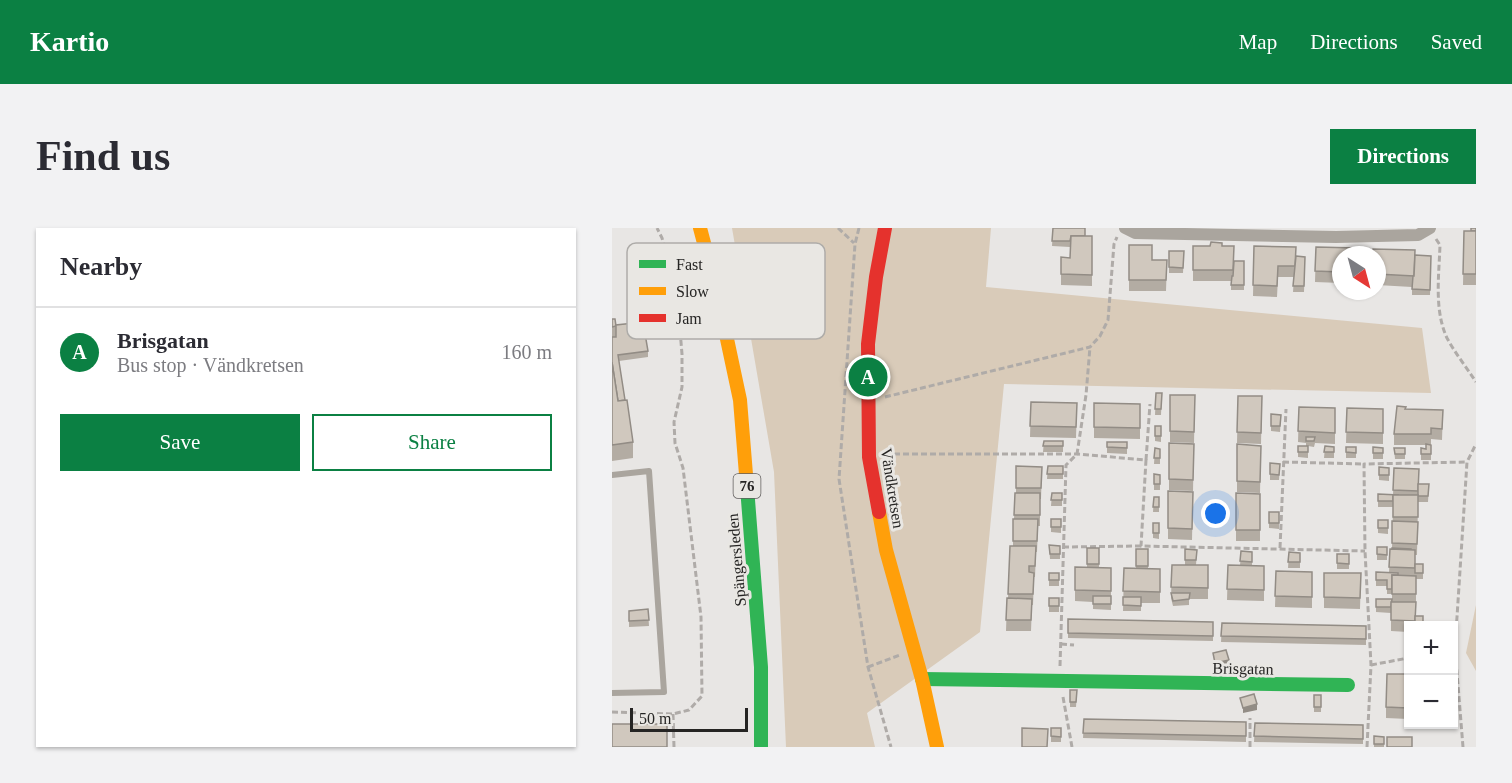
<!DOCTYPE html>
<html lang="en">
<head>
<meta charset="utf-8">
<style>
  :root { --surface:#fff; --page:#f2f2f3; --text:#2b2b33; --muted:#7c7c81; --line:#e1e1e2; --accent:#0b8043 }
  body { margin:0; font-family:"Times New Roman",serif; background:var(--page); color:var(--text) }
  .controls { position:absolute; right:18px; bottom:18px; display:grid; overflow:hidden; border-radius:0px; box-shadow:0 2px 4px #0004 }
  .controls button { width:54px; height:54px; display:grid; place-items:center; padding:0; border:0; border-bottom:2px solid var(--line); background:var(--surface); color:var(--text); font:30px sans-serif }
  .compass { position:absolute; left:720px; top:18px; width:54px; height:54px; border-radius:50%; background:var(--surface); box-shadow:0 2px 4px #0004; rotate:144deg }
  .scale { position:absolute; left:18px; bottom:15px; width:118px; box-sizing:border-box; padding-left:6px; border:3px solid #252423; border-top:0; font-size:16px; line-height:21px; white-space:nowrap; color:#252423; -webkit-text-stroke:4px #e9e7e3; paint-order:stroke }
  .you { position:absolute; left:604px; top:286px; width:21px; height:21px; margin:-15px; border:4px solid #fff; border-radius:50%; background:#1a73e8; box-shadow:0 0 0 9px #1a73e833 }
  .badge { display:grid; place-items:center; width:39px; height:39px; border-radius:50%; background:var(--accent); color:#fff; font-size:20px; font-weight:700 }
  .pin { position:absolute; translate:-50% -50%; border:3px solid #fff; box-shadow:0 2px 6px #0006 }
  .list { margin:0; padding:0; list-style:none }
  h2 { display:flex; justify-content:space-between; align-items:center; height:78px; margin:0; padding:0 24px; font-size:26px }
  h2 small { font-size:20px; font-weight:400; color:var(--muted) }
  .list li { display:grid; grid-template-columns:39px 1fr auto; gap:18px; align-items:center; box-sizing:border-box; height:90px; padding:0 24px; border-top:2px solid var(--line) }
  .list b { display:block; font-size:22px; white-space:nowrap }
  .list p { margin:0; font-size:20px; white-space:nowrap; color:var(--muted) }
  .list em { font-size:20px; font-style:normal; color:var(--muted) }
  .actions { display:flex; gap:12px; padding:18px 24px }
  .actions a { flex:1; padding:14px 0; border:2px solid var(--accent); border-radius:0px; text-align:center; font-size:21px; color:var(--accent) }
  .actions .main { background:var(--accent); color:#fff }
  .map { position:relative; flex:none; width:864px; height:519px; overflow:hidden; border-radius:0px }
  header { display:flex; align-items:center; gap:36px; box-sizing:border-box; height:84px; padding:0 30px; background:var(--accent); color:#fff }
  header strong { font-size:28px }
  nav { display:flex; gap:33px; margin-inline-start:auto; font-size:21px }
  .intro { display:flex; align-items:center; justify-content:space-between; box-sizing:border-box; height:144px; padding:0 36px }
  h1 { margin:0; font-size:42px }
  .button { padding:15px 27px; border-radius:0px; background:var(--accent); color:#fff; font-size:21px; font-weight:700 }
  main { display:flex; gap:36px; padding:0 36px }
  aside { flex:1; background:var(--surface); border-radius:0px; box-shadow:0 2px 4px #0004 }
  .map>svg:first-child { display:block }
  .green { fill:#d9cbb9 }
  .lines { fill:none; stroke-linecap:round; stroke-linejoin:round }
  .path { stroke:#afaba8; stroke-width:3; stroke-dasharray:6 3; stroke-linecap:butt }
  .lane { stroke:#aaa59e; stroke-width:6 }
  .street { stroke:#aaa59e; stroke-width:12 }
  .fast { stroke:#30b455; stroke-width:14 }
  .slow { stroke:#ff9f0a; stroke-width:14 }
  .jam { stroke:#e5322d; stroke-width:14 }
  .wall { fill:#b3aca3 }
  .shaded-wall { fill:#928c85 }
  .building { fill:#d0c8be; stroke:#928c85; stroke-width:1.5 }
  .labels { text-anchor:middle; stroke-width:6; stroke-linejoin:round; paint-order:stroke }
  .shield { fill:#e9e7e3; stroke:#605e5d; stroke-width:1.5 }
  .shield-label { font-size:15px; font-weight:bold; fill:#252423 }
  .street-label { font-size:16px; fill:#252423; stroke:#e9e7e3 }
  .key { fill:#e9e7e3; stroke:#aeaca9; stroke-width:1.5 }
  .key-label { font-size:16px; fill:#252423 }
</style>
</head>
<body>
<header>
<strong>Kartio</strong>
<nav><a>Map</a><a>Directions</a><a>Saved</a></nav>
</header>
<div class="intro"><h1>Find us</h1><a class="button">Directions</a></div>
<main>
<aside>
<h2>Nearby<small></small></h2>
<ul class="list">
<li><span class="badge">A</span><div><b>Brisgatan</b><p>Bus stop · Vändkretsen</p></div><em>160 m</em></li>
</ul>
<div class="actions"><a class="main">Save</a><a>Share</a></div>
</aside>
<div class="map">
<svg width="864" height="519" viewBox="0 0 864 519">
  <rect width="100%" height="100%" fill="#e8e6e4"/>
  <g class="green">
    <path d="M 120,0 L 379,0 L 374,59 L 810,100 L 819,165 L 392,156 L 368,404 L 255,485 L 263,519 L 174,519 L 162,244 Z"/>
    <path d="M 864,377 L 864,443 L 854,425 Z"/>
  </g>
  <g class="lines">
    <g class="path">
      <path d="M 226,0 L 242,15"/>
      <path d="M 247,0 L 243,16 L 227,251 L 256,439 L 279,519"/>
      <path d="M 824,11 L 828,17 C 827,48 822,82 835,110 C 843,125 855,140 864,154"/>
      <path d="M 273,169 L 478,119 L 488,108 L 496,92 L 502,16 L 505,9"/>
      <path d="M 273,226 L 465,226 L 534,232 L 529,318 L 753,323"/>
      <path d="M 534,232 L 538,176"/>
      <path d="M 671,234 L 752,236"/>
      <path d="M 451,319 L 529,318"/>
      <path d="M 668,320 L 674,181"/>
      <path d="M 449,416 L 462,417"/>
      <path d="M 759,437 L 796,430"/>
      <path d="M 448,438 L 454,237 L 465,226 L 474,167 L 478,119"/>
      <path d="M 256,439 L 288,427"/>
      <path d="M 451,469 L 460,519"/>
      <path d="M 0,484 L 61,486 L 77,482 L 90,468 L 89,389 L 71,240 L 63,215 L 62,194 L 70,159 L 70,126 L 65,67 L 50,10 L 45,0"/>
      <path d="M 61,486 L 62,519"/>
      <path d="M 638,519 L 638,490"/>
      <path d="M 755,519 L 759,437 L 753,323 L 752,236 L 855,234"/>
      <path d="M 851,519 L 843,420 L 855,234 L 864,216"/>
    </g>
    <path class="lane" d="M 0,247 L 37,243 L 52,464 L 0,465"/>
    <path class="street" d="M 513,0 L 523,5 L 724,9 L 806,7 L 818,0"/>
    <g class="fast">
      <path d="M 135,259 L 149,439 L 149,519"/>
      <path d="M 310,451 L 736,457"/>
    </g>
    <g class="slow">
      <path d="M 88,0 L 105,64 L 128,172 L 135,259"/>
      <path d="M 267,284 L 274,322 L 310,451 L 325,519"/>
    </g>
    <path class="jam" d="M 267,284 L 257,229 L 256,116 L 264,49 L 273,0"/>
  </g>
  <g class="wall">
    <path d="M 441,0 L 473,8 L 480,8 L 480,58 L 449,57 L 449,29 L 458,30 L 458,19 L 440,18 Z"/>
    <path d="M 864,0 L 864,57 L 851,57 L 852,3 L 859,3 Z"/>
    <path d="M 517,17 L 540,32 L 555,32 L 554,63 L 517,63 Z"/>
    <path d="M 581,18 L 610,18 L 622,33 L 632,33 L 632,62 L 619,62 L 619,53 L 581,53 Z"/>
    <path d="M 642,18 L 684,28 L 693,29 L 692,64 L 681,64 L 682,49 L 666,49 L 665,69 L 641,68 Z"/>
    <path d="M 704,19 L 729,27 L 729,55 L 703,54 Z"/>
    <path d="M 557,23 L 572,23 L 571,45 L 557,45 Z"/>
    <path d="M 765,27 L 819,28 L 818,67 L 800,67 L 800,59 L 765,57 Z"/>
    <path d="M 742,63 L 753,63 L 753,67 L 742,66 Z"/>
    <path d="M 0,91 L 4,97 L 36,123 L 36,129 L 7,133 L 13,172 L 21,214 L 21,230 L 0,233 Z"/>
    <path d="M 544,165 L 550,165 L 549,187 L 543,187 Z"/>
    <path d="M 583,167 L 582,215 L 558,214 L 558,203 Z"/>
    <path d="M 626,168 L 650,168 L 649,216 L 625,215 Z"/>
    <path d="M 419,174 L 465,175 L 464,210 L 418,209 Z"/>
    <path d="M 482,175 L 528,176 L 528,211 L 482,210 Z"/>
    <path d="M 687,179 L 723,180 L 723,216 L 703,215 L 702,219 L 696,218 L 696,230 L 686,229 L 686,218 L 694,218 L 694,215 L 686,214 Z"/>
    <path d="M 735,180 L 771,181 L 771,216 L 734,215 Z"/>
    <path d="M 794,181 L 831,182 L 830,212 L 819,211 L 819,232 L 809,232 L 809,220 L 814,221 L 814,217 L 782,217 L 782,206 Z"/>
    <path d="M 659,186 L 669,187 L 668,204 L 659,203 Z"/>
    <path d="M 543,198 L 549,198 L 549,214 L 543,213 Z"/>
    <path d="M 432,213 L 451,213 L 451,224 L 431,224 Z"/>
    <path d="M 495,214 L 515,214 L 515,226 L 495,225 Z"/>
    <path d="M 582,216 L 581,263 L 557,262 L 557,251 Z"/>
    <path d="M 625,216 L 649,218 L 648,265 L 625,264 Z"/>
    <path d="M 713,218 L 722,219 L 722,230 L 712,230 Z"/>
    <rect x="734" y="219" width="10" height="11"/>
    <path d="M 761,219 L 771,220 L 771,231 L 761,231 Z"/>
    <path d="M 543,220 L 548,221 L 548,236 L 542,236 Z"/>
    <path d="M 782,220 L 793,220 L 793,231 L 783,231 Z"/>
    <path d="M 658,235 L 668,236 L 667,252 L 658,252 Z"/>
    <path d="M 404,238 L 430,239 L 429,271 L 428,271 L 428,298 L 426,298 L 425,324 L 424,324 L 423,349 L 422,349 L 421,377 L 420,377 L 419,403 L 394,403 L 395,370 L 396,370 L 398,318 L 401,318 L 401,291 L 402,291 L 403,265 L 404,265 Z"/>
    <path d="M 436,238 L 451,238 L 451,251 L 435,251 Z"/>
    <path d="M 767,239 L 777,240 L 777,253 L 767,252 Z"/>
    <path d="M 782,240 L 807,256 L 817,256 L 816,274 L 806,274 L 805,327 L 803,327 L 803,336 L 811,336 L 811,351 L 804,351 L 804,388 L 811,398 L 796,398 L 796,404 L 779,403 L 779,385 L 764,384 L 764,371 L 780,371 L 780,363 L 780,366 L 775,366 L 775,358 L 764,358 L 764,352 L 777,345 L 778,321 L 780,321 L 781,279 L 766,279 L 766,266 L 781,267 Z"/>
    <path d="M 542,246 L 548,247 L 548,262 L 542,262 Z"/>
    <path d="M 581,264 L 580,312 L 556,311 L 556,300 Z"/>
    <path d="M 440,265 L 450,265 L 450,278 L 439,278 Z"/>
    <path d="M 624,265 L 648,266 L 648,313 L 624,313 Z"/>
    <path d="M 542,269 L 547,269 L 547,284 L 541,284 Z"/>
    <path d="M 657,284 L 667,284 L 667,301 L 657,300 Z"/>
    <path d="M 439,291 L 449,291 L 449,305 L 439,304 Z"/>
    <path d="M 766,292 L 776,292 L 776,306 L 766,305 Z"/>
    <path d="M 541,295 L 547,295 L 547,311 L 541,310 Z"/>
    <path d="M 437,317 L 448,318 L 448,331 L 438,331 Z"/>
    <rect x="765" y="319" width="10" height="13"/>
    <path d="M 475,320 L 487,320 L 487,340 L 499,340 L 499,382 L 481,381 L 481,374 L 463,373 L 463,339 L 475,340 Z"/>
    <path d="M 524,321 L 536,321 L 536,341 L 548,341 L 548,375 L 529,375 L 529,383 L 511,383 L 512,340 L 524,341 Z"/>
    <path d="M 573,321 L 585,322 L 584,337 L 596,337 L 596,371 L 577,371 L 577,377 L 561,378 L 559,370 L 560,337 L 573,337 Z"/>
    <path d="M 629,323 L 640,324 L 640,338 L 652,338 L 652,373 L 615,372 L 616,337 L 628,338 Z"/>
    <path d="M 677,324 L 688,325 L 688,340 L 676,340 Z"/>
    <rect x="725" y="326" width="12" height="15"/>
    <path d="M 664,343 L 700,344 L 700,380 L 663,379 Z"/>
    <rect x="437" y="345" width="10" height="13"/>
    <path d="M 712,345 L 749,345 L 748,381 L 712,380 Z"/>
    <rect x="437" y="370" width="10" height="14"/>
    <path d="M 36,381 L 37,398 L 17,399 L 17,383 Z"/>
    <path d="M 456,391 L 601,394 L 601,413 L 456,410 Z"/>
    <path d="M 610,395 L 754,398 L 754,417 L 609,414 Z"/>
    <path d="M 796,446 L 796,491 L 774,490 L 774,479 Z"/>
    <path d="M 458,462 L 465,462 L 464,479 L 458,479 Z"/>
    <rect x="702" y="467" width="7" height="17"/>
    <path d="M 472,491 L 634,494 L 634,514 L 471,510 Z"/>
    <path d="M 643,495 L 751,497 L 751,516 L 642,514 Z"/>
    <rect x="439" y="500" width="10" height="14"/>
    <path d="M 762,508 L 772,509 L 772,519 L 762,519 Z"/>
  </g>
  <g class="shaded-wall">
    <path d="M 617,432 L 617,438 L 603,441 L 603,435 Z"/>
    <path d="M 645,476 L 645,482 L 631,485 L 631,480 Z"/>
  </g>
  <g class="building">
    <path d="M 441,0 L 473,0 L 473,8 L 459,8 L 458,13 L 440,13 Z"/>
    <rect x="859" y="0" width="5" height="3"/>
    <path d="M 852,3 L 864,3 L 864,46 L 851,46 Z"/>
    <path d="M 459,8 L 480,8 L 480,47 L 449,46 L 449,29 L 458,30 Z"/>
    <path d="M 599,14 L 610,15 L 610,18 L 622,18 L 621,42 L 581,42 L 581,18 L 598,18 Z"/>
    <path d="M 517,17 L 540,17 L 540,32 L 555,32 L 554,52 L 517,52 Z"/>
    <path d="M 642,18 L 684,19 L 683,38 L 666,38 L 665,58 L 641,57 Z"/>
    <path d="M 704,19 L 744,20 L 744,27 L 729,27 L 729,44 L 703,43 Z"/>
    <path d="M 761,21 L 803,22 L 802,48 L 765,46 L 765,27 L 761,27 Z"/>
    <path d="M 557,23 L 572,23 L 571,40 L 557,39 Z"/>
    <path d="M 803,27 L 819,28 L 818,62 L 800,61 L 801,48 L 802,48 Z"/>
    <path d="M 684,28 L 693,29 L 692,58 L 681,58 Z"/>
    <path d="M 622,33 L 632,33 L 632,57 L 619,57 L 620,48 L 621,48 Z"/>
    <path d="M 0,91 L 3,91 L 4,98 L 0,99 Z"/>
    <path d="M 31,94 L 36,123 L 6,127 L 13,172 L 6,173 L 0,134 L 0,109 L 4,109 L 4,97 Z"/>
    <path d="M 0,134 L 6,173 L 15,172 L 21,214 L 0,217 Z"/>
    <path d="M 544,165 L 550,165 L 549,181 L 543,181 Z"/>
    <path d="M 558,167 L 583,167 L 582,204 L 558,203 Z"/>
    <path d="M 626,168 L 650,168 L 649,205 L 625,204 Z"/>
    <path d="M 419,174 L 465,175 L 464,199 L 418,198 Z"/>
    <path d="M 482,175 L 528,176 L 528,200 L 482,199 Z"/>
    <path d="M 785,178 L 794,179 L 793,181 L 831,182 L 830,201 L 819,200 L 819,206 L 782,206 Z"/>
    <path d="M 687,179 L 723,180 L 723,205 L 686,203 Z"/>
    <path d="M 735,180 L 771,181 L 771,205 L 734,204 Z"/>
    <path d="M 659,186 L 669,187 L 668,198 L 659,198 Z"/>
    <rect x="543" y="198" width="6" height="10"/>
    <path d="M 694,209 L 703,209 L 702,213 L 694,213 Z"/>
    <path d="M 432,213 L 451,213 L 451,218 L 431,218 Z"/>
    <path d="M 495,214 L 515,214 L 515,220 L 495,219 Z"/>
    <path d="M 557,215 L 582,216 L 581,252 L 557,251 Z"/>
    <path d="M 625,216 L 649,218 L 648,254 L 625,253 Z"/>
    <path d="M 814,216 L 819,217 L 819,226 L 809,226 L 809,220 L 814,221 Z"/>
    <rect x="686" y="218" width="10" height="6"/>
    <path d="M 713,218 L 722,219 L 722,224 L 712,224 Z"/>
    <path d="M 734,219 L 744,219 L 744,225 L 734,224 Z"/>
    <path d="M 761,219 L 771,220 L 771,225 L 761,225 Z"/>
    <path d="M 543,220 L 548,221 L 548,230 L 542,230 Z"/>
    <path d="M 782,220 L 793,220 L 793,226 L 783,226 Z"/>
    <path d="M 658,235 L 668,236 L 667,247 L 658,246 Z"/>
    <path d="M 404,238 L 430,239 L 429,260 L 404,260 Z"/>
    <path d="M 436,238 L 451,238 L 451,246 L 435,246 Z"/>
    <path d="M 767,239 L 777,240 L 777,247 L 767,247 Z"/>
    <path d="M 782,240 L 807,241 L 806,263 L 781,262 Z"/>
    <path d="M 542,246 L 548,247 L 548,256 L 542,256 Z"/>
    <path d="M 806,256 L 817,256 L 816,268 L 806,268 Z"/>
    <path d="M 556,263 L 581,264 L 580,301 L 556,300 Z"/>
    <path d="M 403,265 L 428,265 L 428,287 L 402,287 Z"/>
    <path d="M 440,265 L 450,265 L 450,272 L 439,272 Z"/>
    <path d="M 624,265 L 648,266 L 648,302 L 624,302 Z"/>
    <path d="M 766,266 L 787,267 L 781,267 L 781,273 L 766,273 Z"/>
    <rect x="781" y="267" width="25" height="22"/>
    <path d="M 542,269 L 547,269 L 547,279 L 541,279 Z"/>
    <rect x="657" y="284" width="10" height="11"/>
    <path d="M 401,291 L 426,291 L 425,313 L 401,313 Z"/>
    <rect x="439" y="291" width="10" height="8"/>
    <rect x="766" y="292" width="10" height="8"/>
    <path d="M 780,293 L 806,294 L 805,316 L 780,315 Z"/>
    <rect x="541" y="295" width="6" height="10"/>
    <path d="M 437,317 L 448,318 L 448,326 L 438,326 Z"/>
    <path d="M 398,318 L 424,318 L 423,338 L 417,338 L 417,344 L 422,345 L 421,366 L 396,366 Z"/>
    <path d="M 765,319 L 775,319 L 775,327 L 765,326 Z"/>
    <rect x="475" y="320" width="12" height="16"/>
    <path d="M 780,320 L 799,321 L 799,322 L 780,321 Z"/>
    <rect x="524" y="321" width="12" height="17"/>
    <path d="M 573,321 L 585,322 L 584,332 L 573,332 Z"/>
    <path d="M 778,321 L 803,322 L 803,340 L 777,339 Z"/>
    <path d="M 629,323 L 640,324 L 640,334 L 628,333 Z"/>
    <path d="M 677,324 L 688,325 L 688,334 L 676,334 Z"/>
    <path d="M 725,326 L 737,326 L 737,336 L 725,335 Z"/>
    <rect x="803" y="336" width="8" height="9"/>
    <path d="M 560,337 L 596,337 L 596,360 L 559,359 Z"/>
    <path d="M 616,337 L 652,338 L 652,362 L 615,361 Z"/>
    <path d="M 463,339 L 499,340 L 499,363 L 463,362 Z"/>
    <path d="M 512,340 L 548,341 L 548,364 L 511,363 Z"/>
    <path d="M 664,343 L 700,344 L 700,369 L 663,368 Z"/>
    <path d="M 764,344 L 786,345 L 786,347 L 780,347 L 780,361 L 775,361 L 775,352 L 764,352 Z"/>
    <rect x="437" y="345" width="10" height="7"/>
    <path d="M 712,345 L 749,345 L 748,370 L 712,369 Z"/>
    <path d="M 780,347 L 804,348 L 804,366 L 780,366 Z"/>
    <path d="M 559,365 L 578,365 L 577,371 L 561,373 Z"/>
    <rect x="481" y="368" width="18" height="8"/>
    <path d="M 511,369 L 529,369 L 529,378 L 511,377 Z"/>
    <path d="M 395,370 L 420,371 L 419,392 L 394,392 Z"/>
    <rect x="437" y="370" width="10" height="8"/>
    <path d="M 764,371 L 780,371 L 779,379 L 764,379 Z"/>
    <path d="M 779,374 L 804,374 L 803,393 L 779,392 Z"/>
    <path d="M 36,381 L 37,392 L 17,393 L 17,383 Z"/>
    <rect x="803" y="388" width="8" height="10"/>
    <path d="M 456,391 L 601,394 L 601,408 L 456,405 Z"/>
    <path d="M 610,395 L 754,398 L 754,411 L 609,408 Z"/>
    <path d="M 614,422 L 617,432 L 603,435 L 601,425 Z"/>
    <path d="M 775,446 L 796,446 L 796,480 L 774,479 Z"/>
    <path d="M 458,462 L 465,462 L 464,474 L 458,474 Z"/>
    <path d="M 642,466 L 645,476 L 631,480 L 628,470 Z"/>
    <rect x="702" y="467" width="7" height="12"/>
    <path d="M 472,491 L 634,494 L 634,508 L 471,505 Z"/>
    <path d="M 643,495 L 751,497 L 751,511 L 642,508 Z"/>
    <rect x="0" y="496" width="55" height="23"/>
    <path d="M 410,500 L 436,501 L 435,519 L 410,519 Z"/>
    <path d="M 439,500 L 449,500 L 449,509 L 439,508 Z"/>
    <path d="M 762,508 L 772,509 L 772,516 L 762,516 Z"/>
    <rect x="775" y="509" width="25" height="10"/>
  </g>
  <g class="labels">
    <rect class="shield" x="121.5" y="246" width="27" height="24" rx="4.5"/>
    <g class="shield-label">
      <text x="135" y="263">76</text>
    </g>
    <g class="street-label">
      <text transform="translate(281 260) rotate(81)" y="6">Vändkretsen</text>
      <text transform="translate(124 332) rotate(-95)" y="6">Spängersleden</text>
      <text transform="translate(631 440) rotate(1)" y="6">Brisgatan</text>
    </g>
  </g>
  <rect x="15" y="15" width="198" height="96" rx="9" class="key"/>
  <rect x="27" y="32" width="27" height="8" fill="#30b455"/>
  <rect x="27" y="59" width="27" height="8" fill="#ff9f0a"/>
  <rect x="27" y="86" width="27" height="8" fill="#e5322d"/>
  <g class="key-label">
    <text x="64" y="42">Fast</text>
    <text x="64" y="69">Slow</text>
    <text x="64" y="96">Jam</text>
  </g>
</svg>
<div class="controls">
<button>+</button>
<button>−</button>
</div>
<svg class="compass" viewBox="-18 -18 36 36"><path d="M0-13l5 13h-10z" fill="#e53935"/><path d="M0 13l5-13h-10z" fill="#7c7c81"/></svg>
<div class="scale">50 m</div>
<div class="you"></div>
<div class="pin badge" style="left:256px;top:149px">A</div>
</div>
</main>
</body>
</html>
